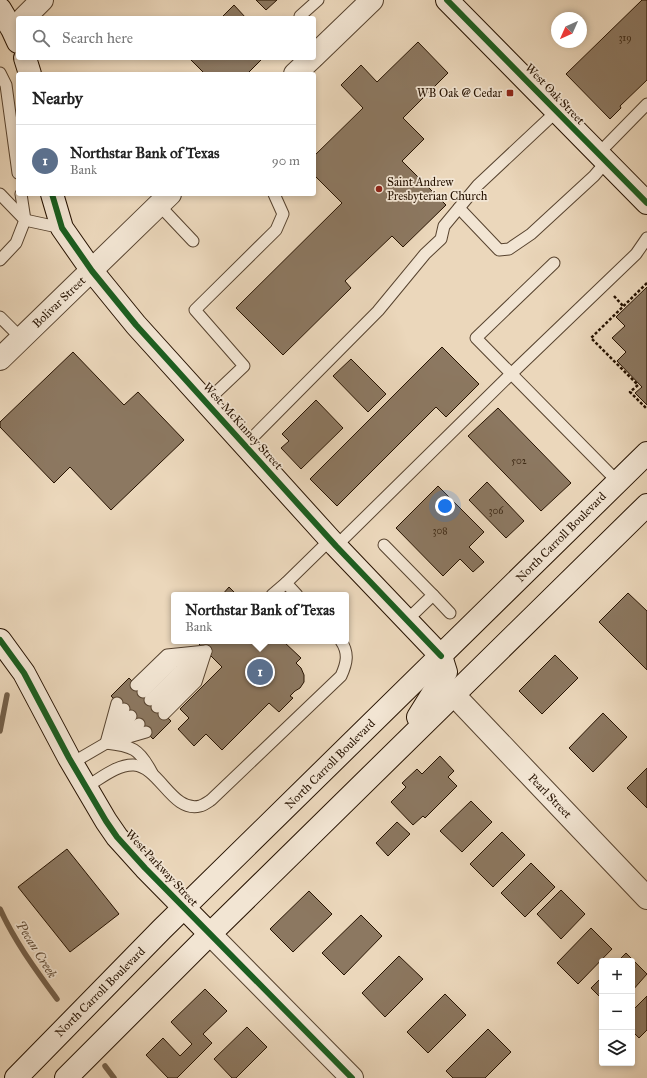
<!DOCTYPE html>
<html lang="en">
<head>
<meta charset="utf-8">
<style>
  :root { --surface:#fff; --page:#f2f2f2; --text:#222; --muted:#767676; --line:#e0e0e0; --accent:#8f2418 }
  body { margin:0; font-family:"IM FELL Great Primer",serif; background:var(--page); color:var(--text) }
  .controls { position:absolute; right:12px; bottom:12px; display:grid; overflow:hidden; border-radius:4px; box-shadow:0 2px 6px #0003 }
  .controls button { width:36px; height:36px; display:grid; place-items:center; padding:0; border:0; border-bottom:1px solid var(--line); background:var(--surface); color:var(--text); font:20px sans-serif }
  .compass { position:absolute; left:551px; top:12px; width:36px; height:36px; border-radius:50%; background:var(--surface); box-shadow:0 2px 6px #0003; rotate:225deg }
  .you { position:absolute; left:445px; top:506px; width:14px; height:14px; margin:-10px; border:3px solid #fff; border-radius:50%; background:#1a73e8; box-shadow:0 0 0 6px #1a73e833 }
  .badge { display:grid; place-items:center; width:26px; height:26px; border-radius:50%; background:var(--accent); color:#fff; font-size:13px; font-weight:700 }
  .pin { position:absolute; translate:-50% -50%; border:2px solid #fff; box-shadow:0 1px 4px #0006 }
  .popup { position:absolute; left:171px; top:592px; width:178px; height:52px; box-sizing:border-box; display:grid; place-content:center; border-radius:4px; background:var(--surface); filter:drop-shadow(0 1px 3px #0005); font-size:13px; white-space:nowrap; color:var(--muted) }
  .popup b { font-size:15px; color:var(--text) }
  .popup::after { content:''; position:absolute; left:50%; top:100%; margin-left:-8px; border:8px solid transparent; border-top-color:var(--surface) }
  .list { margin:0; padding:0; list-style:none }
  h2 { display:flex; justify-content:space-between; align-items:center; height:52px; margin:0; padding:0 16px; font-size:17px }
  h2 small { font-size:13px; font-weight:400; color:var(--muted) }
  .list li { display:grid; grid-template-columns:26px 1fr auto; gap:12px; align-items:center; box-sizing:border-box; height:72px; padding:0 16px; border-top:1px solid var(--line) }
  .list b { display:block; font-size:15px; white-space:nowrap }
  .list p { margin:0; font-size:13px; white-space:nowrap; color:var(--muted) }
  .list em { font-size:13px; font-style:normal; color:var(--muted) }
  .icon { flex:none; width:22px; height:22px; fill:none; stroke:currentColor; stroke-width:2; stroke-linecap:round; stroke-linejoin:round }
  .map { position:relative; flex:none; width:647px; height:1078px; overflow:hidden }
  .search { position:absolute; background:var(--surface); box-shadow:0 2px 6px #0003; left:16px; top:16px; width:300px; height:44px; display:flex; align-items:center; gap:10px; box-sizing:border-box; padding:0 14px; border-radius:4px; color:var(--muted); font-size:15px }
  .panel { position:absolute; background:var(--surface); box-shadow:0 2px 6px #0003; left:16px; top:72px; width:300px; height:124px; border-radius:4px }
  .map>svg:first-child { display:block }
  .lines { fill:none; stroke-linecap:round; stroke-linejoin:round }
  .stream { stroke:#74604a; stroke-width:5.5 }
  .building { fill:#8c7861; stroke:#261200 }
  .lane-casing { stroke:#57432f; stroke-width:13 }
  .street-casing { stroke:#57432f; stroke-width:24 }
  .secondary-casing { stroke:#261200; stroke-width:24 }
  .path { stroke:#261200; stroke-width:2.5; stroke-dasharray:3 2; stroke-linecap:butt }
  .lane { stroke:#f2e5d3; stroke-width:11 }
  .street { stroke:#f2e5d3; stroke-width:22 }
  .secondary { stroke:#f2e5d3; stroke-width:22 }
  .cycleway-casing { stroke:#f2e5d3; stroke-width:8 }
  .cycleway { stroke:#1b5e20; stroke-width:6 }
  .poi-dot { fill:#8f2418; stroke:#f2e5d3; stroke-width:1.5 }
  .labels { text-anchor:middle; stroke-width:3.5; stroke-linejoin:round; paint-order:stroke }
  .number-label { font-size:10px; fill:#402c18 }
  .poi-label { font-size:12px; fill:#261200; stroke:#f2e5d3; text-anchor:end }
  .street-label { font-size:12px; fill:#261200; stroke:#f2e5d3 }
  .water-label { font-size:13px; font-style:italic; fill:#604c37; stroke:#f2e5d3 }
</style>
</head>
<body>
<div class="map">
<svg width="647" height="1078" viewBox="0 0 647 1078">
  <rect width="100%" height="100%" fill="#ebd7bb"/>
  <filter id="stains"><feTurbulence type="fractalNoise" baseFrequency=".005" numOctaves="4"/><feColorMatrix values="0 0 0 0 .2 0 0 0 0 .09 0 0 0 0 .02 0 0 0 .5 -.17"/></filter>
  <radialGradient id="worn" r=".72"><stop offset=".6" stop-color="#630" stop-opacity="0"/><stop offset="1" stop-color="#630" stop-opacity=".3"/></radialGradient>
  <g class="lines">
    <g class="stream">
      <path d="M 0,731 L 7,695"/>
      <path d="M 0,909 C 15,942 36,970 57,999"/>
      <path d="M 105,1066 L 114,1078"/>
    </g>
  </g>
  <g class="building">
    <path d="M 256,0 L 277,0 L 266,10 Z"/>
    <path d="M 642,0 L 647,0 L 647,80 L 620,106 L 621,108 L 610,119 L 566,74 Z"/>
    <path d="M 234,5 L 246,18 L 221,18 Z"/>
    <path d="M 418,42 L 448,73 L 403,118 L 424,139 L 402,161 L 446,205 L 403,247 L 392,236 L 345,281 L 351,288 L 283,355 L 236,308 L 342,203 L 314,175 L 314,156 L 363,108 L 341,85 L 361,65 L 377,82 Z"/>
    <path d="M 189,58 L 263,58 L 247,74 L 205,74 Z"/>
    <path d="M 647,287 L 647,405 L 635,393 L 642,387 L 617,361 L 626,352 L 612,338 L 625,326 L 616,317 Z"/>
    <path d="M 442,347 L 479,384 L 446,417 L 436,407 L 337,506 L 310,479 Z"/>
    <path d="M 73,352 L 124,405 L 138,392 L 184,440 L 111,510 L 70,467 L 54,483 L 0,427 L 0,422 Z"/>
    <path d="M 351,359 L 386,394 L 368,412 L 333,376 Z"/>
    <path d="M 316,400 L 343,428 L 301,469 L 281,448 L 289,441 L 282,434 Z"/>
    <path d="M 498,408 L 571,483 L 541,511 L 468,436 Z"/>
    <path d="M 487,482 L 524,521 L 506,538 L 469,500 Z"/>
    <path d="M 438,486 L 484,532 L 469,547 L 484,562 L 473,572 L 460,559 L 443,576 L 396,528 Z"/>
    <path d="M 229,587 L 237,595 L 222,595 Z"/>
    <path d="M 628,593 L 647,611 L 647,670 L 599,622 Z"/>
    <path d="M 196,641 L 283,641 L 301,658 L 296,663 L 301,668 L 304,675 L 304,682 L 300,688 L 295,691 L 290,696 L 293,698 L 279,712 L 269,703 L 222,750 L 206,734 L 194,746 L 178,729 L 189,718 L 180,709 L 222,667 Z"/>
    <path d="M 555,655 L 578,678 L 542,714 L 519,691 Z"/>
    <path d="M 129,678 L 171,721 L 153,739 L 111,696 Z"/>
    <path d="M 603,713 L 627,737 L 593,772 L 569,748 Z"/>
    <path d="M 440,756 L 454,771 L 448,777 L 457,786 L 425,818 L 423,816 L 413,825 L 391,802 L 406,787 L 402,783 L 417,769 L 422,774 Z"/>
    <path d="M 647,768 L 647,808 L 627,788 Z"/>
    <path d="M 471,801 L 492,822 L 462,852 L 440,831 Z"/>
    <path d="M 397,822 L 410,834 L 388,856 L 376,843 Z"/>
    <path d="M 502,832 L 525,855 L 493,887 L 470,864 Z"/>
    <path d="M 67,849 L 119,914 L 70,952 L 18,887 Z"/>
    <path d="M 531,863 L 555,887 L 525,917 L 501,893 Z"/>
    <path d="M 561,890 L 585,914 L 561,939 L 537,914 Z"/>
    <path d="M 309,891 L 332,914 L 293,952 L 270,929 Z"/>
    <path d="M 361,915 L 382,936 L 344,975 L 322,953 Z"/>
    <path d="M 591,928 L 612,949 L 578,984 L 557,963 Z"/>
    <path d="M 626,953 L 647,974 L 632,991 L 632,961 L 618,961 Z"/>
    <path d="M 399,956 L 423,979 L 385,1017 L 362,993 Z"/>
    <path d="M 602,977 L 602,999 L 591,988 Z"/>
    <path d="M 205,989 L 227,1011 L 203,1034 L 212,1043 L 177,1078 L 168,1078 L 146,1055 L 163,1038 L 180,1056 L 192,1044 L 171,1022 Z"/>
    <path d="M 445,994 L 466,1015 L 428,1053 L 407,1032 Z"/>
    <path d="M 647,996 L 647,1030 L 639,1038 L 632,1031 L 632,1011 Z"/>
    <path d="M 247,1027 L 267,1047 L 236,1078 L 232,1078 L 214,1059 Z"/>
    <path d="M 488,1029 L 511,1052 L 485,1078 L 453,1078 L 446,1071 Z"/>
  </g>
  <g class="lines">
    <g class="lane-casing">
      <g id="lane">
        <path d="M 300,16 L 318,0"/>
        <path d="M 0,73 L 6,85 L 18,173"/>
        <path d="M 598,154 L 647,104"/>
        <path d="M 0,194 L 25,220 L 62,228"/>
        <path d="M 159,205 L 193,241"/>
        <path d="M 459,208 L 499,250 L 509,249 L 531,234 L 594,176 L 606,162"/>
        <path d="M 0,260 L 16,243 L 25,220 L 21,194"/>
        <path d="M 554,263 L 476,338 L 618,482"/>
        <path d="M 0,317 L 21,338"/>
        <path d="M 206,402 L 244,366 L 195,310 L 276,230 L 283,214 L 274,194"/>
        <path d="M 245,445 L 378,311 L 425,254 L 441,239 L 444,226 L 478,185 L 557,111"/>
        <path d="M 384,545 L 433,595 L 407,620"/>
        <path d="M 336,546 L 511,374 L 636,254 L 647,238"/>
        <path d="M 272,595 L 286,583"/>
        <path d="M 297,595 L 286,583 L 331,539"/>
        <path d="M 433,595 L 450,613"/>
        <path d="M 136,685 L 167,655 L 206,651"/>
        <path d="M 143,692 L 174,662 L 190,657"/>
        <path d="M 150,700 L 182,669 L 197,658"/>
        <path d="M 157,707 L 190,675 L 199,662"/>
        <path d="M 164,714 L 196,682 L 206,651"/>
        <path d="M 116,725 L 124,709"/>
        <path d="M 116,733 L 131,716"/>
        <path d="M 122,739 L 146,732"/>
        <path d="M 106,743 C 132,746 139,748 152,773"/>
        <path d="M 106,743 L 117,703"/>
        <path d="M 72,763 L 139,724"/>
        <path d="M 86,787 C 100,779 117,764 134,765 C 160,767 172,813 200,806 C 204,805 208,802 211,800 L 341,676 C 347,663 349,653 341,641"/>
      </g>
    </g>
    <g class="street-casing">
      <g id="street">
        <path d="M 24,18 L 42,0"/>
        <path d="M 314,56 L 372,0"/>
        <path d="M 295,74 L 312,58"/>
        <path d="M 0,359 L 170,194"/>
        <path d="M 453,694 L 647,898"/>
        <path d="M 210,934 L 352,1078"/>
      </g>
    </g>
    <g class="secondary-casing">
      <g id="secondary">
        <path d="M 447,0 L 647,203"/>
        <path d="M 0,9 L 12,29 L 18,42"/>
        <path d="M 25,58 L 30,74"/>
        <path d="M 52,194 L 62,228 L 92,271 L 136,325 L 336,546 L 441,656 L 446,672 L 418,717"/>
        <path d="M 0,640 L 24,673 L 69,758 L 106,821 L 117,837 L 145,868 L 210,934"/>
        <path d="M 16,1078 L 162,929 L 647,453"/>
        <path d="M 66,1078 L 210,934 L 647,505"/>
      </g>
    </g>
    <g class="path">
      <path d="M 647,283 L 591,338 L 638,385 L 630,392 L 647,409"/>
      <path d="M 614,296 L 623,306"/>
    </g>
    <use href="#lane" class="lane"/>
    <use href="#street" class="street"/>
    <use href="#secondary" class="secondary"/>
    <g class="cycleway-casing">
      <g id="cycleway">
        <path d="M 447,0 L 647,203"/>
        <path d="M 52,194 L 62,228 L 92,271 L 136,325 L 336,546 L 441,656"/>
        <path d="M 0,640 L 24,673 L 69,758 L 106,821 L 117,837 L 145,868 L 352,1078"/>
      </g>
    </g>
    <use href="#cycleway" class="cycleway"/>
  </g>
  <g class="poi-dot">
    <rect x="506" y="89" width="8" height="8" rx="2"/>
    <circle cx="379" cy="189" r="4"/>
  </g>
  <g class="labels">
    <g class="number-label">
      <text x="625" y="41">319</text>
      <text x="519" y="464">502</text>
      <text x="496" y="514">306</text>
      <text x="440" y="534">308</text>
    </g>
    <g class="poi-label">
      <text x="502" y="97">WB Oak @ Cedar</text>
      <text x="387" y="186" text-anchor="start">Saint Andrew<tspan x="387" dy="14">Presbyterian Church</tspan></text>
    </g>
    <g class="street-label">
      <text transform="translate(555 94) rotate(46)" y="4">West Oak Street</text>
      <text transform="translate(59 302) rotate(-44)" y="4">Bolivar Street</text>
      <text transform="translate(243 426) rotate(48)" y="4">West McKinney Street</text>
      <text transform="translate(561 537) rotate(-45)" y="4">North Carroll Boulevard</text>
      <text transform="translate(330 764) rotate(-45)" y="4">North Carroll Boulevard</text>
      <text transform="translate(550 796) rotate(46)" y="4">Pearl Street</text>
      <text transform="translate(162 868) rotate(47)" y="4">West Parkway Street</text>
      <text transform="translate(100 992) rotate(-45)" y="4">North Carroll Boulevard</text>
    </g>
    <g class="water-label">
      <text transform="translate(37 949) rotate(58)" y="5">Pecan Creek</text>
    </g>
  </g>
  <rect width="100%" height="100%" filter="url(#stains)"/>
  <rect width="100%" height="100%" fill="url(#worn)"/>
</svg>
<div class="controls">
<button>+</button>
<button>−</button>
<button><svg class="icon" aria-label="layers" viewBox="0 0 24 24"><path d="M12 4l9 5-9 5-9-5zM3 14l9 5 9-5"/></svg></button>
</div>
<svg class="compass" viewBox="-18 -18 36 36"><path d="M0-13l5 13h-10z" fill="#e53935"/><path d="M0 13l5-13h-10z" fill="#767676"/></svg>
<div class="you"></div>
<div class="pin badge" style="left:260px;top:672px;background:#5c6f8a">1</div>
<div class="popup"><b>Northstar Bank of Texas</b>Bank</div>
<div class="search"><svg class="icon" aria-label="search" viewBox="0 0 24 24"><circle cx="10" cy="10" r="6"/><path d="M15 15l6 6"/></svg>Search here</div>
<section class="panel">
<h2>Nearby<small></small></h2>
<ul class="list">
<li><span class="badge" style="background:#5c6f8a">1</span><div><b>Northstar Bank of Texas</b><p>Bank</p></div><em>90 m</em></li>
</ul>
</section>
</div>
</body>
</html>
